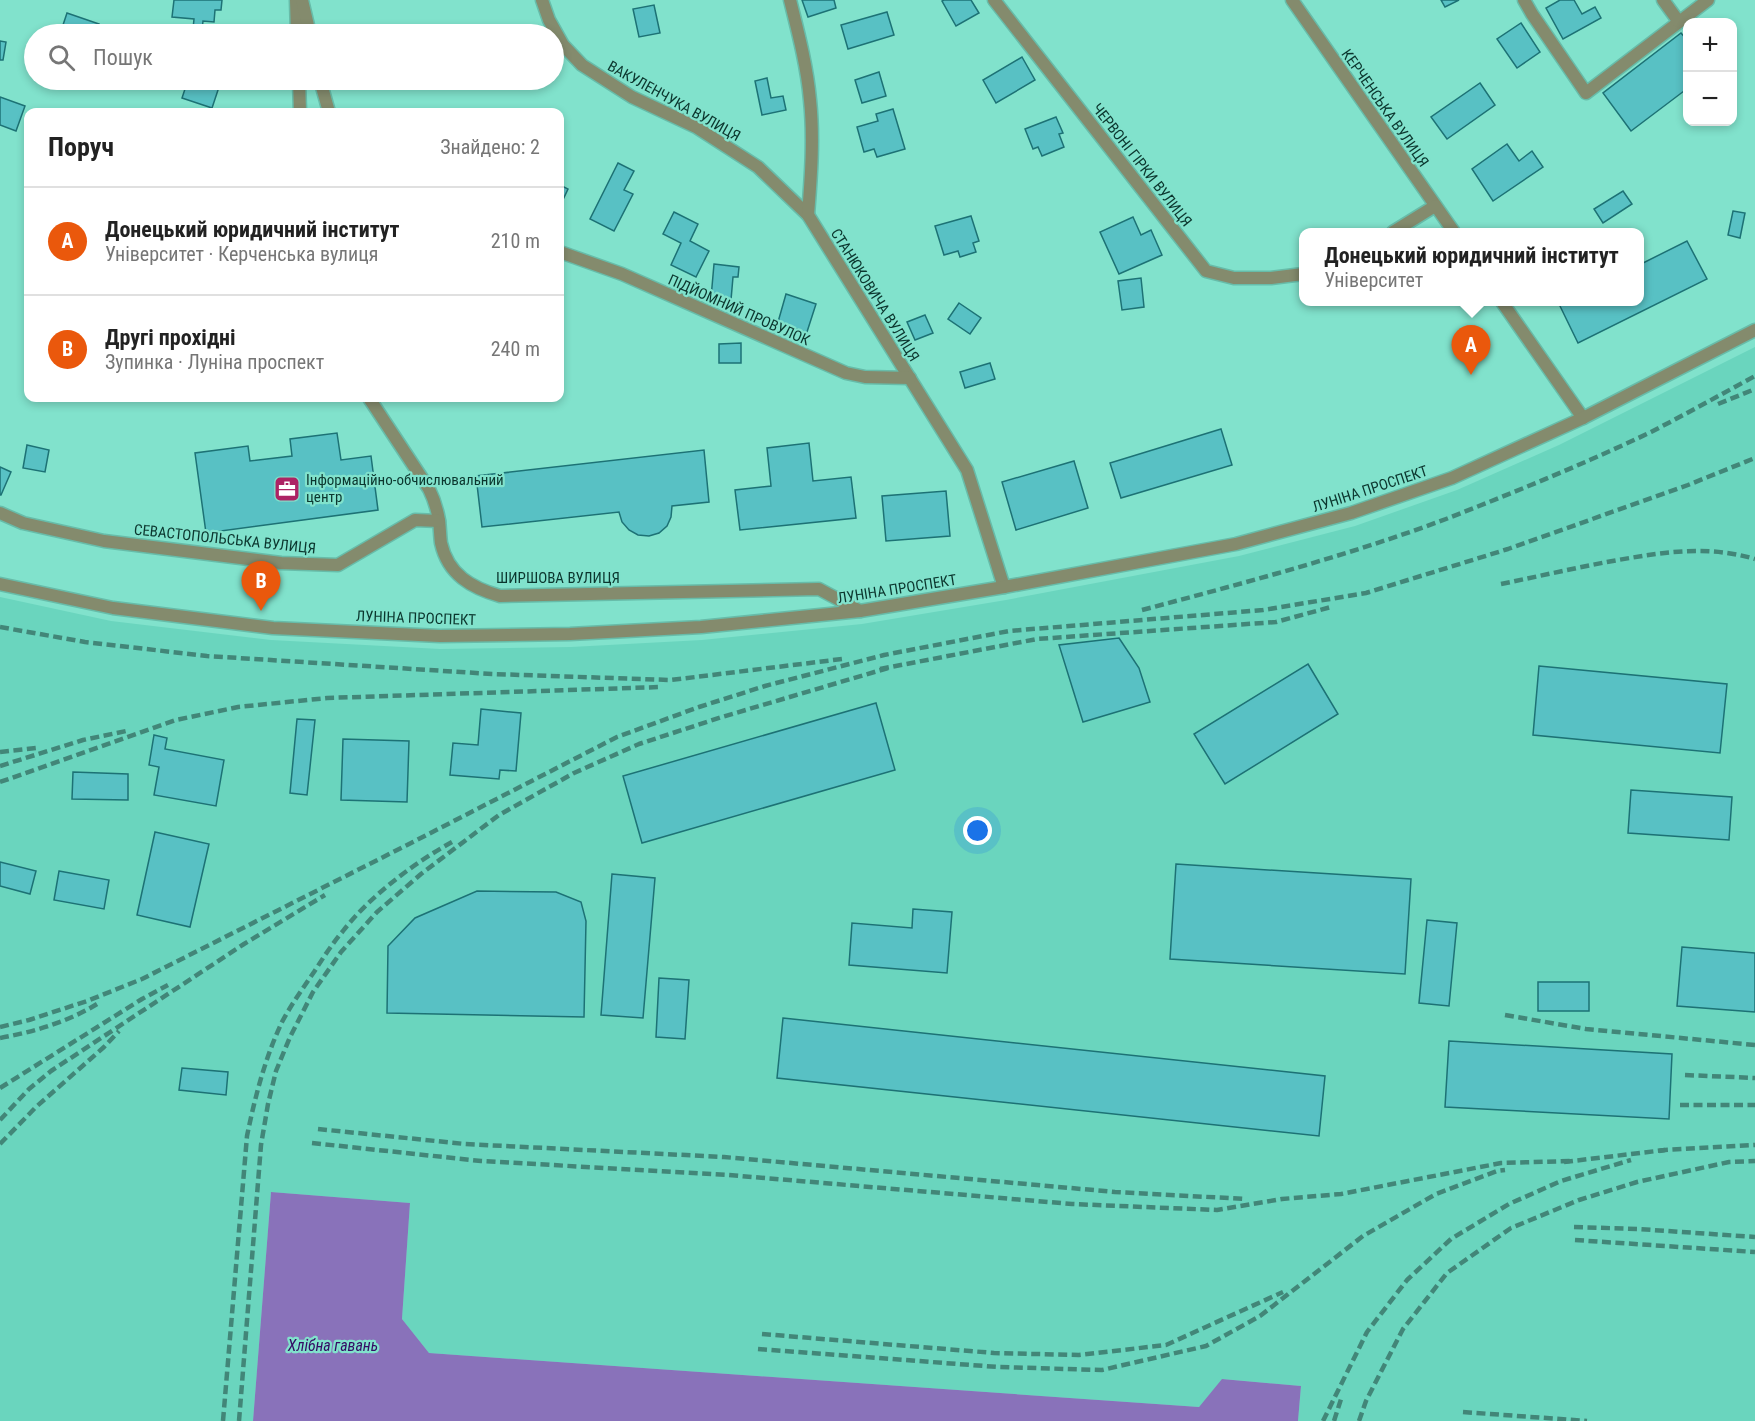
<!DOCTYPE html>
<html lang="uk">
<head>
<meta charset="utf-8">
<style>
  :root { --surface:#fff; --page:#f6f6f6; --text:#222; --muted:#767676; --line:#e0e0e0; --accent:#ea580c }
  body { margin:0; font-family:"Roboto Condensed",sans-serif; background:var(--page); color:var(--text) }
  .controls { position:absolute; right:18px; top:18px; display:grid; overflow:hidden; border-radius:12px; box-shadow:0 3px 9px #0003 }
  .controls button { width:54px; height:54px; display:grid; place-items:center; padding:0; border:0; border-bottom:2px solid var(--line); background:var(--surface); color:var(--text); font:30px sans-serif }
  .you { position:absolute; left:978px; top:831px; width:21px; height:21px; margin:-15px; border:4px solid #fff; border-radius:50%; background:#1a73e8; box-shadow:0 0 0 9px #1a73e833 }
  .badge { display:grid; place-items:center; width:39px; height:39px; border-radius:50%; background:var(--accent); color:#fff; font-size:20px; font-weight:700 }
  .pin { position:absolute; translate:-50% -50px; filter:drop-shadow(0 2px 3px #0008) }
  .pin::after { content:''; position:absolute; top:32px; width:21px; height:18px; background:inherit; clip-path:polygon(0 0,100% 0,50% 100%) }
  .popup { position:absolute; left:1299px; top:228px; width:345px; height:78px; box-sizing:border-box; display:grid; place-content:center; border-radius:12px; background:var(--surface); filter:drop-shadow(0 2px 4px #0005); font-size:20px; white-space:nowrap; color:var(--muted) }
  .popup b { font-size:22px; color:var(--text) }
  .popup::after { content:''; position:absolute; left:50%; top:100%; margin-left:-12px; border:12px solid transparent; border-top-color:var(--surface) }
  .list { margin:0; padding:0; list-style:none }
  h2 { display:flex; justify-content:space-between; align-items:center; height:78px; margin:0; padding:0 24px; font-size:26px }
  h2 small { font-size:20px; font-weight:400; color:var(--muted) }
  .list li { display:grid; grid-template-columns:39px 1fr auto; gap:18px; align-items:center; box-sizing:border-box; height:108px; padding:0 24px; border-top:2px solid var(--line) }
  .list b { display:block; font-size:22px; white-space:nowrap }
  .list p { margin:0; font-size:20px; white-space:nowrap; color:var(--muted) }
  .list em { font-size:20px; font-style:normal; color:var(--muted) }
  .icon { flex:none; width:33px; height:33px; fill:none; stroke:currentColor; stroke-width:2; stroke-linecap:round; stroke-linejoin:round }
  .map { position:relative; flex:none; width:1755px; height:1421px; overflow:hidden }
  .search { position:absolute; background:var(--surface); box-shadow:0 3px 9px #0003; left:24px; top:24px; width:540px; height:66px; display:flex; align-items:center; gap:15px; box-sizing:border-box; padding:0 21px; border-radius:33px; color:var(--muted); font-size:22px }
  .panel { position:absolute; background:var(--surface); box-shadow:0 3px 9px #0003; left:24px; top:108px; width:540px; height:294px; border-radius:12px }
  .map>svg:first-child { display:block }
  .built { fill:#6ad5be }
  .water { fill:#8972ba }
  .building { fill:#58c1c4; stroke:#1d7275; stroke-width:1.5 }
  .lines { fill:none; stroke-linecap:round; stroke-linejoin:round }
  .minor-casing { stroke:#67bca9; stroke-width:15 }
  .tertiary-casing { stroke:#67bca9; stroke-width:15 }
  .minor { stroke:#848b6d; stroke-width:12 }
  .tertiary { stroke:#848b6d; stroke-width:12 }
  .rail { stroke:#428678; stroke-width:4.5; stroke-dasharray:9 4.5; stroke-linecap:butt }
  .labels { text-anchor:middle; stroke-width:4.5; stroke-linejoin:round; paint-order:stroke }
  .street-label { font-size:15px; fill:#0b362e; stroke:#81e2cc }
  .poi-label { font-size:15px; fill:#0b362e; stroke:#81e2cc; text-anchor:start }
  .water-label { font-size:16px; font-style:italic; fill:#350b64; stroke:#81e2cc }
</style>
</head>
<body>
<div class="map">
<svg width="1755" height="1421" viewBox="0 0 1755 1421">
  <rect width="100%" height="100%" fill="#81e2cc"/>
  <path class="built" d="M 1755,347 L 1755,1421 L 1298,1421 L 1301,1386 L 1223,1379 L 1199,1407 L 429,1353 L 402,1319 L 410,1203 L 271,1192 L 253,1421 L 0,1421 L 0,597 L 111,621 L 271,640 L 440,649 L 571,647 L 702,640 L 862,624 L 1006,600 L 1239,556 L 1355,526 L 1457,490 L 1559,445 Z"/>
  <path class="water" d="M 271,1192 L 410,1203 L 402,1319 L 429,1353 L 1199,1407 L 1222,1379 L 1301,1386 L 1298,1421 L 253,1421 Z"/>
  <g class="building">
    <path d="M 174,0 L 222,0 L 221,10 L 215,10 L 214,22 L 203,21 L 202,30 L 193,29 L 194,19 L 172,17 Z"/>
    <path d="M 802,0 L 834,0 L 836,8 L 808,17 Z"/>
    <path d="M 944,0 L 971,0 L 979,13 L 956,26 L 942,1 Z"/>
    <path d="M 1441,0 L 1459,0 L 1445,7 Z"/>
    <path d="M 1560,0 L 1574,0 L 1582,14 L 1595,7 L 1601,18 L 1563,39 L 1546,8 Z"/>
    <path d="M 654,5 L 660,33 L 639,37 L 633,9 Z"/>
    <path d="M 887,12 L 894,35 L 848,49 L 841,25 Z"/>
    <path d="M 67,13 L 99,24 L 96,34 L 60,34 Z"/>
    <path d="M 1521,23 L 1540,52 L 1517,68 L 1497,39 Z"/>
    <path d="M 1681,33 L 1688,41 L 1688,88 L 1631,131 L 1603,93 Z"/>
    <path d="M 0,41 L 6,42 L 3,60 L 0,60 Z"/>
    <path d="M 1022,57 L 1035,80 L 996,103 L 983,80 Z"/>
    <path d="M 879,72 L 886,96 L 862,103 L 855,80 Z"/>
    <path d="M 767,78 L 771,98 L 783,96 L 786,110 L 762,115 L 755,81 Z"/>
    <path d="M 117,80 L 139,80 L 137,86 Z"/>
    <path d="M 178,80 L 221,81 L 212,108 L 182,98 L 187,83 Z"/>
    <path d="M 1480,83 L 1495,105 L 1447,139 L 1431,117 Z"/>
    <path d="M 0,97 L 25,106 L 16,131 L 0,125 Z"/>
    <path d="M 893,109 L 905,149 L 877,157 L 874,149 L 864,152 L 857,127 L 878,121 L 876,114 Z"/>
    <path d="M 1056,117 L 1063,133 L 1059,134 L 1064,147 L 1042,156 L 1038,147 L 1033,149 L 1025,129 Z"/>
    <path d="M 1507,144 L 1519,161 L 1532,151 L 1543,167 L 1493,201 L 1472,169 Z"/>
    <path d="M 618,163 L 634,171 L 624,190 L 633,194 L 614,231 L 590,219 Z"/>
    <path d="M 560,185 L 568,189 L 560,206 Z"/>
    <path d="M 1623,191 L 1632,204 L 1603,223 L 1594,209 Z"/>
    <path d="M 1733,211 L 1745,213 L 1740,238 L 1728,235 Z"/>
    <path d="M 674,212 L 698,224 L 690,241 L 709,251 L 696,277 L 671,265 L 681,243 L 663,234 Z"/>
    <path d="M 971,216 L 979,241 L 973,243 L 976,252 L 960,257 L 958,251 L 944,255 L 935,226 Z"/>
    <path d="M 1133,217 L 1141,235 L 1151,230 L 1162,255 L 1119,274 L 1100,232 Z"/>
    <path d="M 1687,241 L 1707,279 L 1578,343 L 1559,304 L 1565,302 L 1639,302 L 1639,265 Z"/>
    <path d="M 714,264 L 739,267 L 738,277 L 733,277 L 731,300 L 711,298 Z"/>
    <path d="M 1141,278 L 1144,307 L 1122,310 L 1118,281 Z"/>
    <path d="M 786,294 L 816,304 L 806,335 L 796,332 L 797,329 L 778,322 Z"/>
    <path d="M 959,303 L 981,318 L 970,334 L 948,319 Z"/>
    <path d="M 925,315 L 933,333 L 915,340 L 907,322 Z"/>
    <path d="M 741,343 L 741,363 L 719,363 L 719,344 Z"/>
    <path d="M 990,363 L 995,379 L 965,388 L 960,372 Z"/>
    <path d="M 1221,429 L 1232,465 L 1121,498 L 1110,463 Z"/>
    <path d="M 337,433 L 341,460 L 371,456 L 378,510 L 206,533 L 195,453 L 248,446 L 250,461 L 292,456 L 290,439 Z"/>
    <path d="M 809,443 L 813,481 L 851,477 L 856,518 L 740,530 L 735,490 L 771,486 L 767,448 Z"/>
    <path d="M 27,445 L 49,450 L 45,472 L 23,468 Z"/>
    <path d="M 704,450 L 709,502 L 672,506 L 671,517 L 667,526 L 659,533 L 649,536 L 638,535 L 629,530 L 622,522 L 619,512 L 482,527 L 476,476 Z"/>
    <path d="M 1074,461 L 1088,508 L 1016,530 L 1002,482 Z"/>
    <path d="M 0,467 L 11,472 L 1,495 L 0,495 Z"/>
    <path d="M 946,491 L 950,536 L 886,541 L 882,496 Z"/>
    <path d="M 1119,638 L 1139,668 L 1150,702 L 1083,722 L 1059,645 Z"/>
    <path d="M 1308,664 L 1338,714 L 1225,784 L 1194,734 Z"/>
    <path d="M 1539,666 L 1727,684 L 1720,753 L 1533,735 Z"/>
    <path d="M 876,703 L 895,770 L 642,843 L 623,776 Z"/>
    <path d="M 481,709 L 521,713 L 516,771 L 500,770 L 499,779 L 450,775 L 453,743 L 478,745 Z"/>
    <path d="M 297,719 L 315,720 L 307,795 L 290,793 Z"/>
    <path d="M 154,735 L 167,738 L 165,749 L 224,760 L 216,806 L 154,795 L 159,767 L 149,765 Z"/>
    <path d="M 343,739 L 409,741 L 407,802 L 341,800 Z"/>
    <path d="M 73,772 L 128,774 L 128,800 L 72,799 Z"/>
    <path d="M 1631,790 L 1732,797 L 1729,840 L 1628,833 Z"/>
    <path d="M 155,832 L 209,844 L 190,927 L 137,915 Z"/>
    <path d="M 0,862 L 36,871 L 30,894 L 0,886 Z"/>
    <path d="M 1176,864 L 1411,879 L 1405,974 L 1170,959 Z"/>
    <path d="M 59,871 L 109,880 L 104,909 L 54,900 Z"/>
    <path d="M 612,874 L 655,878 L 643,1018 L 601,1015 Z"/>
    <path d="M 477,891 L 556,892 L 581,902 L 586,921 L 584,1017 L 387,1013 L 388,946 L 415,918 Z"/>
    <path d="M 913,909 L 952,912 L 947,973 L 849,965 L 852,923 L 912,928 Z"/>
    <path d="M 1427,920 L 1457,923 L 1449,1006 L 1419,1003 Z"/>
    <path d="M 1682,947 L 1755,953 L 1755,1012 L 1677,1006 Z"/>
    <path d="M 659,978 L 689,980 L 685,1039 L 656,1037 Z"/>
    <rect x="1538" y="982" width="51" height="29"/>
    <path d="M 783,1018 L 1325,1076 L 1319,1136 L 777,1078 Z"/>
    <path d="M 1449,1041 L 1672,1054 L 1669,1119 L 1445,1107 Z"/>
    <path d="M 182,1068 L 228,1072 L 226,1095 L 179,1090 Z"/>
  </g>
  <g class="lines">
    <g class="minor-casing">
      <g id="minor">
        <path d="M 296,0 L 297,34"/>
        <path d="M 302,0 L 310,34"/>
        <path d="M 542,0 L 549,20 L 563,45 L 582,65 L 632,97 L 696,127 L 758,167 L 808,215 L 967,470 L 1004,587"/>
        <path d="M 790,0 C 798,32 807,66 810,100 C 814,138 811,177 808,215"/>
        <path d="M 994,0 L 1206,271 L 1234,278 L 1271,278 L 1303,274"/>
        <path d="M 1292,0 L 1454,232"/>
        <path d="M 1524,0 L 1532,14 L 1586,93 L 1708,0"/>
        <path d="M 1663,0 L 1679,22"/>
        <path d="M 299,80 L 300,112"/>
        <path d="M 320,80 L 329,112"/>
        <path d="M 1393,232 L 1435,206"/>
        <path d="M 560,252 L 622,274 L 846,373 L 865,377 L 910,378"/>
        <path d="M 1502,302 L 1583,418"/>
        <path d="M 369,398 L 429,489 C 434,499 437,509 439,520 C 440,528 440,536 441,543 C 448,575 472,588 500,596 L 819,589 L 860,611"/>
        <path d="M 0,513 L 23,523 L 104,541 L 281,563 L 338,565 L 415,520 L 439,521"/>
      </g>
    </g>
    <g class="tertiary-casing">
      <path id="tertiary" d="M 0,584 L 113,608 L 273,628 L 440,636 L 570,634 L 701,627 L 860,611 L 1004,587 L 1236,544 L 1351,513 L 1452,478 L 1583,418 L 1755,330"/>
    </g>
    <use href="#minor" class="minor"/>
    <use href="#tertiary" class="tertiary"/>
    <g class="rail">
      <path d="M 1718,404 L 1755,389"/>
      <path d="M 1501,584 C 1540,576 1579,567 1618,560 C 1665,552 1708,545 1755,559"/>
      <path d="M 1142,610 C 1244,583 1347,556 1446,519 C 1515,492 1584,464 1651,432 C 1686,414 1720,395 1755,376"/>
      <path d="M 0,627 L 85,642 L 207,656 L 492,674 L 671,680 L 842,659"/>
      <path d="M 880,669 L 1037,639 L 1276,622 L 1331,607"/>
      <path d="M 0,752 L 36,748"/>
      <path d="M 0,766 L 83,740 L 126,731"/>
      <path d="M 0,782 L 176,720 L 238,707 L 327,698 L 661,687"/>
      <path d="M 1505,1015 L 1586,1029 L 1755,1045"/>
      <path d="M 0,1027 L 29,1020 L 87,1001 L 142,979 L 413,842 L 617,737 L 699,707 L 765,686 L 884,655 L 1009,631 L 1263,610 L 1366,593 L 1508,549 L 1688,485 L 1755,458"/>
      <path d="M 0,1038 C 33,1032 68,1022 97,1004"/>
      <path d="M 1685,1075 L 1755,1078"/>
      <path d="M 0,1088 L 142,999 L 168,985"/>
      <path d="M 1680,1105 L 1755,1105"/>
      <path d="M 0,1120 L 29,1089 L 51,1071 L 244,944 L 325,895"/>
      <path d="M 318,1129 L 465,1144 L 724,1157 L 1115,1192 L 1246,1199"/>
      <path d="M 312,1143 L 481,1161 L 729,1175 L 1072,1204 L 1217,1210 L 1282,1199 L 1341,1194 L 1501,1163 L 1570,1161"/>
      <path d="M 0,1144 L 36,1107 L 104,1047 L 119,1031"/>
      <path d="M 1659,1151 L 1665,1150 L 1755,1145"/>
      <path d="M 1564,1162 L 1665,1150"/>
      <path d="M 1574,1227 L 1638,1229 L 1755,1237"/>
      <path d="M 1575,1240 L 1755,1252"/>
      <path d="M 762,1334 L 994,1353 L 1079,1355 L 1166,1345 L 1283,1292"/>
      <path d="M 758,1349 L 998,1367 L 1102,1370 L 1206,1346 L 1260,1316 L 1363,1236 L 1436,1194 L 1497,1171 L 1505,1170"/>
      <path d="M 1463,1412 L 1587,1421"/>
      <path d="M 223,1421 L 247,1136 C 255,1097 265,1058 282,1022 C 291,1005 303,988 314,972 C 323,958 332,944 343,931 C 370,896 414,863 452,842"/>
      <path d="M 239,1421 L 261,1145 L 268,1104 L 276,1071 L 290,1037 L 313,992 L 341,952 L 377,912 L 421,874 L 499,815 L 574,773 L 639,744 L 722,717 L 888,668"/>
      <path d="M 1323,1421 L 1367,1332 L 1407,1280 L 1451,1239 L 1509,1204 L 1561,1181 L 1631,1160"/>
      <path d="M 1334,1421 L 1342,1396"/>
      <path d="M 1359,1421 L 1366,1401 L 1403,1329 L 1447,1273 L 1511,1228 L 1579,1200 L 1637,1182 L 1729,1162 L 1755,1161"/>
    </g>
  </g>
  <defs>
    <g id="office-square" transform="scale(1.35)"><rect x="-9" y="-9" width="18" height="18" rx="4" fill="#ad2364" stroke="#81e2cc"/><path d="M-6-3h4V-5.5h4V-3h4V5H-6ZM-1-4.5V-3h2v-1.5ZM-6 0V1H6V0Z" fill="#fff"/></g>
  </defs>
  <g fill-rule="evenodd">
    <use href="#office-square" x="287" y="489"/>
  </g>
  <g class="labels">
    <g class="street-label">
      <text transform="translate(674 101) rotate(29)" y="5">ВАКУЛЕНЧУКА ВУЛИЦЯ</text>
      <text transform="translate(1385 108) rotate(55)" y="5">КЕРЧЕНСЬКА ВУЛИЦЯ</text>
      <text transform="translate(1142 165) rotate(52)" y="5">ЧЕРВОНІ ГІРКИ ВУЛИЦЯ</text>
      <text transform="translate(875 295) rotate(58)" y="5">СТАНЮКОВИЧА ВУЛИЦЯ</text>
      <text transform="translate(739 310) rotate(24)" y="5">ПІДЙОМНИЙ ПРОВУЛОК</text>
      <text transform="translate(1370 489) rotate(-18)" y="5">ЛУНІНА ПРОСПЕКТ</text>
      <text transform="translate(225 539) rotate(6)" y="5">СЕВАСТОПОЛЬСЬКА ВУЛИЦЯ</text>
      <text x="558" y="583">ШИРШОВА ВУЛИЦЯ</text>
      <text transform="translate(897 589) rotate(-9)" y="5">ЛУНІНА ПРОСПЕКТ</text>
      <text transform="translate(416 618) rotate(2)" y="5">ЛУНІНА ПРОСПЕКТ</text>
    </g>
    <g class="poi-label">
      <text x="306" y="485">Інформаційно-обчислювальний<tspan x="306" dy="17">центр</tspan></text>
    </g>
    <g class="water-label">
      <text x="333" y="1351">Хлібна гавань</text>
    </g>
  </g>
</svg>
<div class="controls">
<button>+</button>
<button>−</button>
</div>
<div class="you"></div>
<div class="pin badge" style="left:1471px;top:375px">A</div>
<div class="popup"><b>Донецький юридичний інститут</b>Університет</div>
<div class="pin badge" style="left:261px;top:611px">B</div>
<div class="search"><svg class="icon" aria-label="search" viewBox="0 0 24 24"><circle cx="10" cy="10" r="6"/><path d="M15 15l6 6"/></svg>Пошук</div>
<section class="panel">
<h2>Поруч<small>Знайдено: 2</small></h2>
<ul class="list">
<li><span class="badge">A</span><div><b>Донецький юридичний інститут</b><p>Університет · Керченська вулиця</p></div><em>210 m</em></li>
<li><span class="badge">B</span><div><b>Другі прохідні</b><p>Зупинка · Луніна проспект</p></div><em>240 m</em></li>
</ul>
</section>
</div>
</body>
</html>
